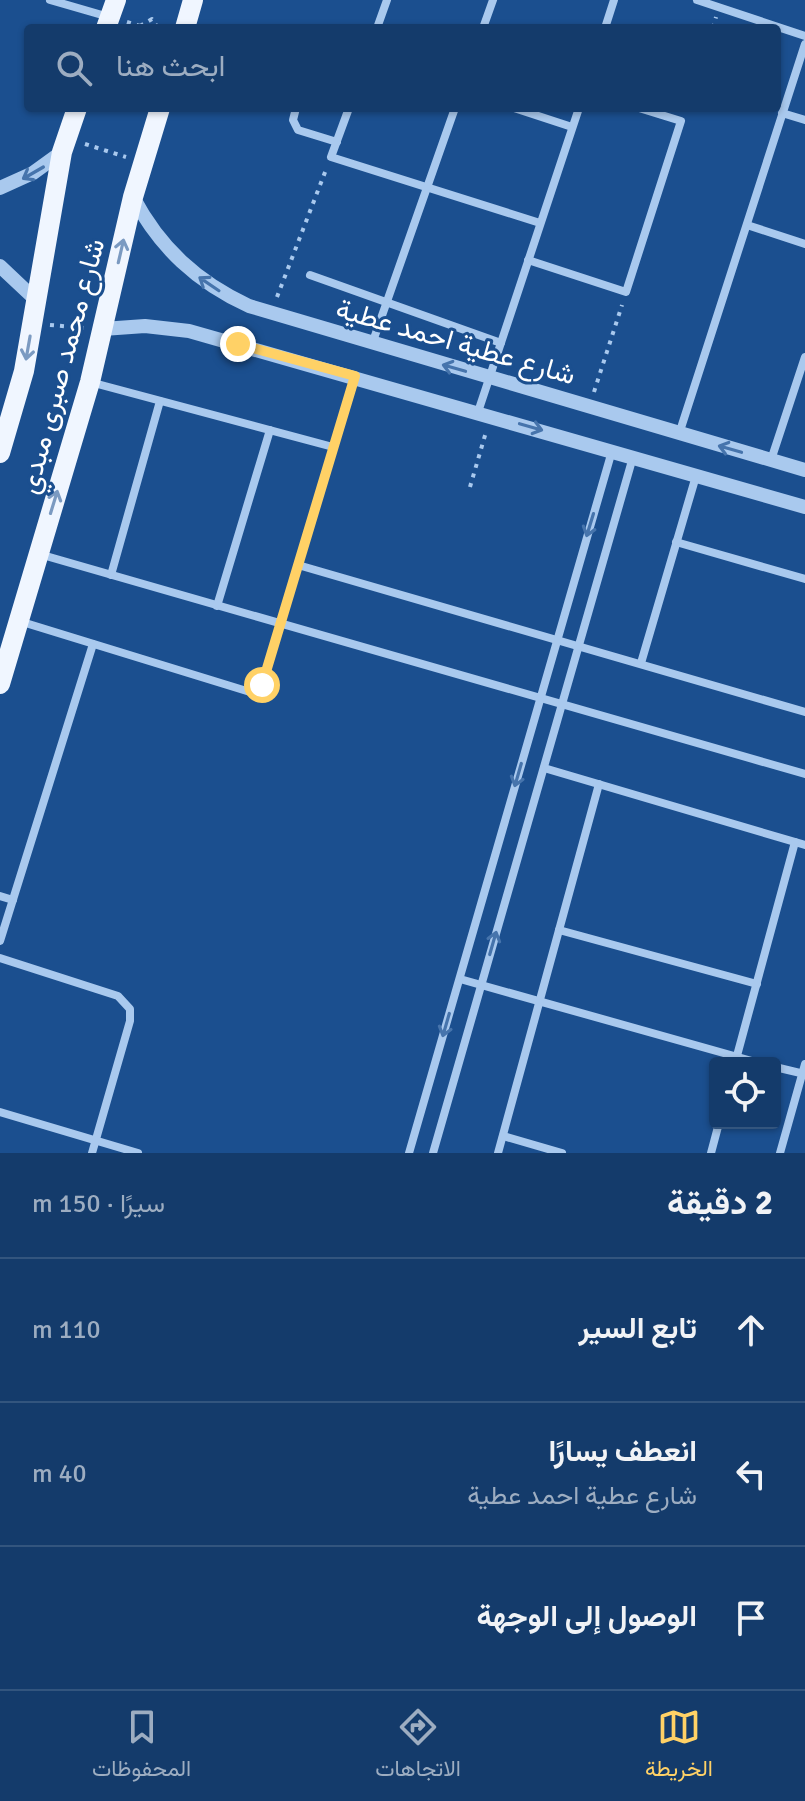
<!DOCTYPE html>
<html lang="ar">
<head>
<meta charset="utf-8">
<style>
  :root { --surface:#143b6b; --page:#214673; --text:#f1f3f6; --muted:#9dadc1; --line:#33557e; --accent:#ffd166 }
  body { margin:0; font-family:Signika,Vazirmatn,sans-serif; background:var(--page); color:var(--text); direction:rtl }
  .controls { position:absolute; right:24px; bottom:24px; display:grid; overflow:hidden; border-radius:8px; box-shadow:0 2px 6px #0004 }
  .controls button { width:72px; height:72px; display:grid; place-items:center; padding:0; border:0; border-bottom:2px solid var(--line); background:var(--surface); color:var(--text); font:40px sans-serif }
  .stop { position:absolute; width:24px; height:24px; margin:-18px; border:6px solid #ffd166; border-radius:50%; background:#fff }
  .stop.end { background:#ffd166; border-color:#fff; box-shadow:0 2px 8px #0008 }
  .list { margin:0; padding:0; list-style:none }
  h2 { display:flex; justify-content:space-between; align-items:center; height:104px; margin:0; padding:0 32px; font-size:34px }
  h2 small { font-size:26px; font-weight:400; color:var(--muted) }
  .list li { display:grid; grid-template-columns:52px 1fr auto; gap:24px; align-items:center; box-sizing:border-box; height:144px; padding:0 32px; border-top:2px solid var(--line) }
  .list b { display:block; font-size:30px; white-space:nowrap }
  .list p { margin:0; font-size:26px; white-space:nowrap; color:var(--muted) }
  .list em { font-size:26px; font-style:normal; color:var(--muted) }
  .icon { flex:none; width:44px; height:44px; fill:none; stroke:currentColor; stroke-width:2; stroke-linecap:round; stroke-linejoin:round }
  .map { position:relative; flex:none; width:805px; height:1153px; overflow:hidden; direction:ltr }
  .search { position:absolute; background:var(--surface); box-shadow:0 2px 6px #0004; left:24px; right:24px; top:24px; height:88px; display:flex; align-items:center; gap:20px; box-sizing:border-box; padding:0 28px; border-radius:8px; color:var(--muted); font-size:30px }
  .sheet { height:536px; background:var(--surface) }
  nav { display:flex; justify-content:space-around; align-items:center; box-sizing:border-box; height:112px; border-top:2px solid var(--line); background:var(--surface); font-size:22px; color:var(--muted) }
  nav a { display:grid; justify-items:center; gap:4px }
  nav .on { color:var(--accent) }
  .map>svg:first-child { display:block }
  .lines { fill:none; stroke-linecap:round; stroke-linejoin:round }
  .path { stroke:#a9c9ee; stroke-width:4; stroke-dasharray:4 6; stroke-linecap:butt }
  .minor { stroke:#a9c9ee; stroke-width:8 }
  .tertiary { stroke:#a9c9ee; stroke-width:14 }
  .primary { stroke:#f0f6ff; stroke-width:20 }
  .oneway { stroke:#4674ac }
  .oneway2 { stroke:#7b9ac1 }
  .route { stroke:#ffd166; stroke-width:10 }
  .labels { text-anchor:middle; stroke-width:6; stroke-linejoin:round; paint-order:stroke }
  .street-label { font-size:28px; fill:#fff; stroke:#1b4f8f }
</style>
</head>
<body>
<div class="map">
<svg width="805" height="1153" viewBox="0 0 805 1153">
  <rect width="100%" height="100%" fill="#1b4f8f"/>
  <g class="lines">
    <g class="path">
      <path d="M 127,22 L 140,26"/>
      <path d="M 140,26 L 152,19 L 158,28"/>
      <path d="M 713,28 L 716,17"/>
      <path d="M 85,144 L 126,157"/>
      <path d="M 277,297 L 327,167"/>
      <path d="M 50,325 L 85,328"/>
      <path d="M 594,392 L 622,305"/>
      <path d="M 470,487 L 486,432"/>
    </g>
    <g class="minor">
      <path d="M 50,0 L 109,17"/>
      <path d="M 697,0 L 805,36"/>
      <path d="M 377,28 L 387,0"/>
      <path d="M 483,28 L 493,0"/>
      <path d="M 605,28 L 614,0"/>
      <path d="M 296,108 L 293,120 L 298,130 L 337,142"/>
      <path d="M 349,108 L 331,157 L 540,223"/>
      <path d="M 514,108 L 572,127"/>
      <path d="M 782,113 L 805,120"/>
      <path d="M 747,225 L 805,244"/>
      <path d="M 528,260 L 626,292 L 681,121 L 639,108"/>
      <path d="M 310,275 L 501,343"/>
      <path d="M 372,344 L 455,108"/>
      <path d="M 90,382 L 333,447"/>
      <path d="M 478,412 L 579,108"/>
      <path d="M 679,434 L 805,44"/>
      <path d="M 771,460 L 805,357"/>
      <path d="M 676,542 L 805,579"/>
      <path d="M 39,554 L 805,774"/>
      <path d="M 298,565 L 805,712"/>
      <path d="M 111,575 L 160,401"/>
      <path d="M 217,606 L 270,430"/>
      <path d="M 19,621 L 250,692 L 262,685 L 355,377"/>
      <path d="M 641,663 L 696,476"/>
      <path d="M 544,768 L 805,845"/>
      <path d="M 0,896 L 13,900"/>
      <path d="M 559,930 L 757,984"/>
      <path d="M 0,941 L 93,644"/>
      <path d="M 0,958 L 118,996 L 130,1009 L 130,1021 L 92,1153"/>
      <path d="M 460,979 L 759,1063"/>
      <path d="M 735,1063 L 795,842"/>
      <path d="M 775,1067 L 805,1074"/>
      <path d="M 0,1112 L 138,1153"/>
      <path d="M 503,1136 L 562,1153"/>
      <path d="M 409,1153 L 612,451"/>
      <path d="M 433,1153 L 633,457"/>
      <path d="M 498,1153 L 599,784"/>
      <path d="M 711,1153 L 719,1123"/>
      <path d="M 780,1153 L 805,1064"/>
    </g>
    <g class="tertiary">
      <path d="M 0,188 L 33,173 L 62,152"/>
      <path d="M 133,197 C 160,248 197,282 249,306 L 805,470"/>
      <path d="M 0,266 L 36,300"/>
      <path d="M 103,329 L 145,326 L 189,331 L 805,507"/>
    </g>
    <g class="primary">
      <path d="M 106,28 L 116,0"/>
      <path d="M 185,28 L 193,0"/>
      <path d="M 0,453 L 24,371 L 62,152 L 77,108"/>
      <path d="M 0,684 L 90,382 L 133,197 L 160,108"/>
    </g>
  </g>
  <defs><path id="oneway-shaft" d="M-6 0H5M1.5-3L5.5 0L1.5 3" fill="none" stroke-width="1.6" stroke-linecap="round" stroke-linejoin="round" transform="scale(2)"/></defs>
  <g class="oneway">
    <use href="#oneway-shaft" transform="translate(33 173) rotate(150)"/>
    <use href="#oneway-shaft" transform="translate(209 284) rotate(-146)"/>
    <use href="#oneway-shaft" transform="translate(454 368) rotate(-164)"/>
    <use href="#oneway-shaft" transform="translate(531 427) rotate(16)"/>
    <use href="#oneway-shaft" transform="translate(730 449) rotate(-164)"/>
    <use href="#oneway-shaft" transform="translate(590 525) rotate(107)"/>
    <use href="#oneway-shaft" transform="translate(518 775) rotate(106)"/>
    <use href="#oneway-shaft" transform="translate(493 943) rotate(-74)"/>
    <use href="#oneway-shaft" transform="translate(446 1025) rotate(106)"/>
  </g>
  <g class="oneway2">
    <use href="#oneway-shaft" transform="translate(121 251) rotate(-77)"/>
    <use href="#oneway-shaft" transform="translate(28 348) rotate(100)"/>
    <use href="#oneway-shaft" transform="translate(54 502) rotate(-73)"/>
  </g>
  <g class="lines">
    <path class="route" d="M 238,344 L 355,376 L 262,685"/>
  </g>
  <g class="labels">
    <g class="street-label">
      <text transform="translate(456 341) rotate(16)" y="10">شارع عطية احمد عطية</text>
      <text transform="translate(61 366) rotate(-75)" y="10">شارع محمد صبرى مبدي</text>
    </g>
  </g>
</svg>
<div class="controls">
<button><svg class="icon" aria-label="locate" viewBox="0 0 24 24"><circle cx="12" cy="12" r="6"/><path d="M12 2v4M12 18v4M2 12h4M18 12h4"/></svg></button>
</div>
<div class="stop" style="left:262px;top:685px"></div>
<div class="stop end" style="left:238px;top:344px"></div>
<div class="search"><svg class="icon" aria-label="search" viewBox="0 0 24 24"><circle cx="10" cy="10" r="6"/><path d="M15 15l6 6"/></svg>ابحث هنا</div>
</div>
<section class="sheet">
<h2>2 دقيقة<small>سيرًا · 150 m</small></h2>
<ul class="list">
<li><svg class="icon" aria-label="ahead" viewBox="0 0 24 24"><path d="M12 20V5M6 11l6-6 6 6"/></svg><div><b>تابع السير</b></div><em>110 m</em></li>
<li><svg class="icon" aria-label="left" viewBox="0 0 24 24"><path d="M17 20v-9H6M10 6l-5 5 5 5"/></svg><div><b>انعطف يسارًا</b><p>شارع عطية احمد عطية</p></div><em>40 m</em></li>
<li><svg class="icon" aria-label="arrive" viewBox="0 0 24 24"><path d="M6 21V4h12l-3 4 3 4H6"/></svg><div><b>الوصول إلى الوجهة</b></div></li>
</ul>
</section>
<nav>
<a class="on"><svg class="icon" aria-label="map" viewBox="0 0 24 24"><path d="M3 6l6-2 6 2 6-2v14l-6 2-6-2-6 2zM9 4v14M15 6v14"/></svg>الخريطة</a>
<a><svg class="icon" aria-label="directions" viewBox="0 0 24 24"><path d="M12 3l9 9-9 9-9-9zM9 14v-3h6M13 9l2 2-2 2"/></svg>الاتجاهات</a>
<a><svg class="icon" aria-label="saved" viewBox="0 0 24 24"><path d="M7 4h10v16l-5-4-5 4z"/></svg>المحفوظات</a>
</nav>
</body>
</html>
